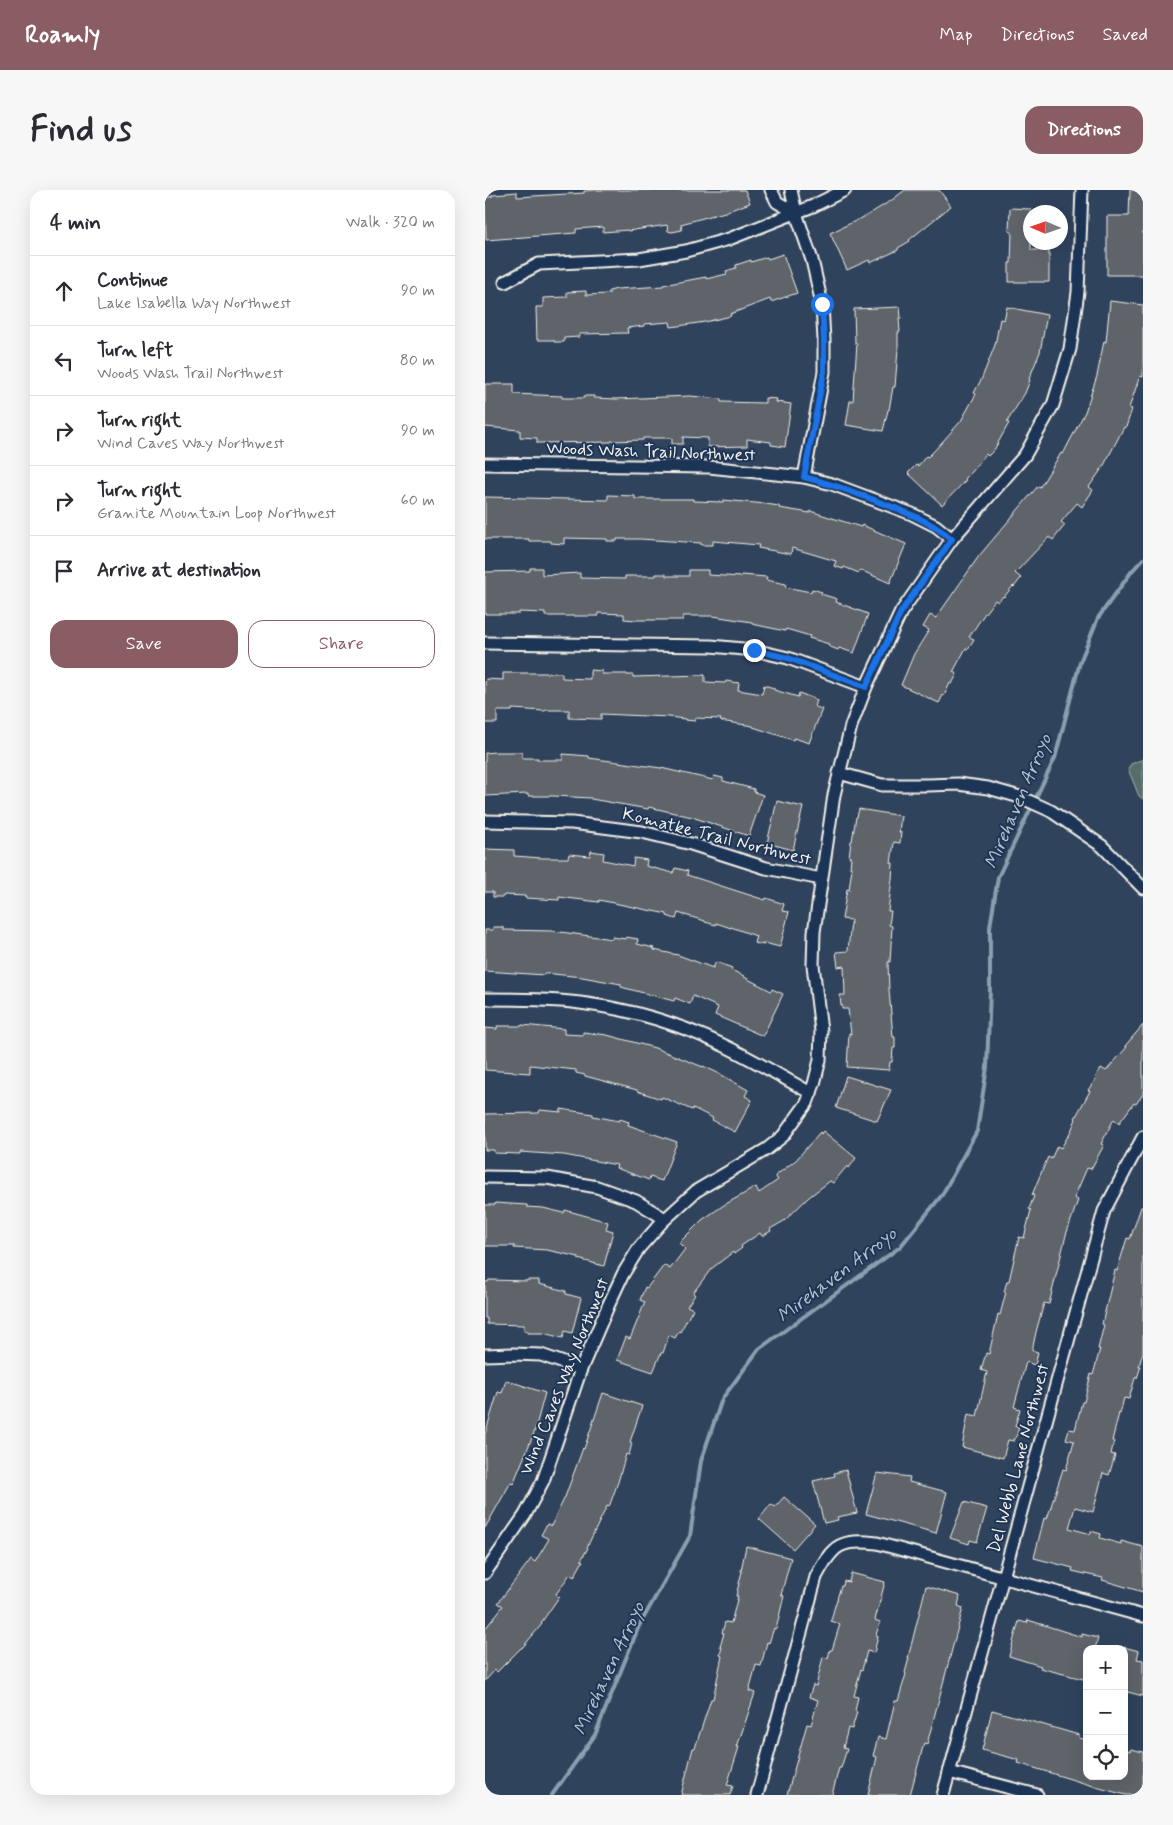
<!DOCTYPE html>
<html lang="en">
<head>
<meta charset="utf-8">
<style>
  :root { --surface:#fff; --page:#f7f7f7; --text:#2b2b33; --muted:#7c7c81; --line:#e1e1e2; --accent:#8a5d65 }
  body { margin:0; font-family:Mynerve,sans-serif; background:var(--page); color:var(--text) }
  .controls { position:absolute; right:15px; bottom:15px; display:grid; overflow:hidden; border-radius:10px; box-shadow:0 5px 20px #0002 }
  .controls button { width:45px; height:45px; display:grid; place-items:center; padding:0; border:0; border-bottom:1px solid var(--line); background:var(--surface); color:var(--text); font:25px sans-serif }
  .compass { position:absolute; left:538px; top:15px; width:45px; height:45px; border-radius:50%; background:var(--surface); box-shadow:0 5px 20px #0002; rotate:272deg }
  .stop { position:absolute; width:15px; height:15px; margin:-11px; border:4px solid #1a73e8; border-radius:50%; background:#fff }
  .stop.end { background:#1a73e8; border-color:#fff; box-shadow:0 1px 5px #0008 }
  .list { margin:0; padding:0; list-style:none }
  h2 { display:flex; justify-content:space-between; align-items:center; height:65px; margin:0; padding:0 20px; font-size:21px }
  h2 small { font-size:16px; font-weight:400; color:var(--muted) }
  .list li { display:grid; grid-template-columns:32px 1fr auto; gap:15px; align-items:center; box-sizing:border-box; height:70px; padding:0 20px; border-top:1px solid var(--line) }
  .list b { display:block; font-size:19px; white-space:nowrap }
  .list p { margin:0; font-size:16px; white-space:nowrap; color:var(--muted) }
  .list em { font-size:16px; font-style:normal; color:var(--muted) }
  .actions { display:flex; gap:10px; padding:15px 20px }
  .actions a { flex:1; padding:11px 0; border:1px solid var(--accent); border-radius:15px; text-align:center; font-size:18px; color:var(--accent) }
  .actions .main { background:var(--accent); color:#fff }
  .icon { flex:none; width:28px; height:28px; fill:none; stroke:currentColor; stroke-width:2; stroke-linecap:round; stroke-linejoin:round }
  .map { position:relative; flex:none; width:658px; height:1605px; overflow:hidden; border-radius:15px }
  header { display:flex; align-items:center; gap:30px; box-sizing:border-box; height:70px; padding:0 25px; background:var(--accent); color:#fff }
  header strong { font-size:24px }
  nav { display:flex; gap:28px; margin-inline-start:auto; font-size:18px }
  .intro { display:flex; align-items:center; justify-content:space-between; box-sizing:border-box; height:120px; padding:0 30px }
  h1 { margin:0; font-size:35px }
  .button { padding:12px 22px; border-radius:15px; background:var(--accent); color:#fff; font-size:18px; font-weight:700 }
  main { display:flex; gap:30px; padding:0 30px }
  aside { flex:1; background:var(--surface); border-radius:15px; box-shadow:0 5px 20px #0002 }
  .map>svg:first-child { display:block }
  .green { fill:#556e6b; stroke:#a4b0aa }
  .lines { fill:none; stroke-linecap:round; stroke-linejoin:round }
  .stream { stroke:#89a0b0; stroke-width:4 }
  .building { fill:#5e646a; stroke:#f4f1e8 }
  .street-casing { stroke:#f4f1e8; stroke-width:15 }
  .street { stroke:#1d3557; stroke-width:11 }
  .route { stroke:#1a73e8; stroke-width:6 }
  .labels { text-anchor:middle; stroke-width:4; stroke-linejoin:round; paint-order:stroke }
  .street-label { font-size:18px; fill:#f4f1e8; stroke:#1d3557 }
  .water-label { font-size:19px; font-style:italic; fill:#b6c2c7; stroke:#1d3557 }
</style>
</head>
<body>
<header>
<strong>Roamly</strong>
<nav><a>Map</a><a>Directions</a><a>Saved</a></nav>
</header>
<div class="intro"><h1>Find us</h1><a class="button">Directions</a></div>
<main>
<aside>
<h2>4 min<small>Walk · 320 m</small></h2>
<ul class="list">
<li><svg class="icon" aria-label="ahead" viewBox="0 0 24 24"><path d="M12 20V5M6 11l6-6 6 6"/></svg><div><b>Continue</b><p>Lake Isabella Way Northwest</p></div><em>90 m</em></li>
<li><svg class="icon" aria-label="left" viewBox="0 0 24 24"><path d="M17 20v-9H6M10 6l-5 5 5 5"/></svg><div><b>Turn left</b><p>Woods Wash Trail Northwest</p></div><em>80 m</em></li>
<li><svg class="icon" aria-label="right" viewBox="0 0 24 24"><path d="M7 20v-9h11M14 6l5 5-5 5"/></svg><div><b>Turn right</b><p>Wind Caves Way Northwest</p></div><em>90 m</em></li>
<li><svg class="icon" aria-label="right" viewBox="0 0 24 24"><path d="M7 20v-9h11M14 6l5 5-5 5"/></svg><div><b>Turn right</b><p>Granite Mountain Loop Northwest</p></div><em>60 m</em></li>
<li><svg class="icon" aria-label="arrive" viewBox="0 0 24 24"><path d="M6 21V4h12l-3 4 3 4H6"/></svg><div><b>Arrive at destination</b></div></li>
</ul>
<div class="actions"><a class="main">Save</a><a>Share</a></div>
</aside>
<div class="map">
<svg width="658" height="1605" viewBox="0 0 658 1605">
  <rect width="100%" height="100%" fill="#30435d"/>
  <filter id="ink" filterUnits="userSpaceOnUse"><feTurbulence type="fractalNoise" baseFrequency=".02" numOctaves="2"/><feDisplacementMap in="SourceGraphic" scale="10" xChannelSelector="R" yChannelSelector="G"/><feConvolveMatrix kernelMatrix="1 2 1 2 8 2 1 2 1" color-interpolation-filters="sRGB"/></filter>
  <g filter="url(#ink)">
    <path class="green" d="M 658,569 L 658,609 L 654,606 L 643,579 L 646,574 Z"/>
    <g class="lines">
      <path class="stream" d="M 67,1605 L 110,1545 L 154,1436 L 205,1346 L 216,1271 L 237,1209 L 274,1159 L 415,1057 L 457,1005 L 492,941 L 502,877 L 505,799 L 505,737 L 513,687 L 570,568 L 595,472 L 613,428 L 647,381 L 658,369"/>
    </g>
    <g class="building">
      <path d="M 110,0 L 260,0 L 265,13 L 240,22 L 196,34 L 197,40 L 187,42 L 183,41 L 182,35 L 143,41 L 143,40 L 118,42 L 118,37 L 91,39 L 91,43 L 1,50 L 0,7 L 7,7 L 7,5 L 21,4 L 21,3 L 32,2 L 32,7 L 99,3 L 99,1 Z"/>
      <path d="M 420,0 L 454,0 L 466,16 L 424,50 L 425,51 L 413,58 L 413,60 L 385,73 L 384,70 L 362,80 L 345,43 L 381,26 L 407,10 Z"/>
      <path d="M 645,0 L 658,0 L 658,85 L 622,85 L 622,26 L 644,26 Z"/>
      <path d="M 525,18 L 546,19 L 546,60 L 564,60 L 564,92 L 524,92 L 524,73 L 526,73 L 527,42 L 524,41 Z"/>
      <path d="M 298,64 L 312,103 L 286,112 L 285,109 L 245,124 L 246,126 L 220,132 L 186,137 L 185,132 L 159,134 L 159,136 L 142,138 L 143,143 L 94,144 L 94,147 L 79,148 L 79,152 L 69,152 L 69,150 L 52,150 L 51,117 L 58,117 L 58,108 L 82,107 L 82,102 L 101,101 L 101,105 L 124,104 L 124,101 L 132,99 L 178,96 L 178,95 L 221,87 L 221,89 L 242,84 L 241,81 L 251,78 L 251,75 L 266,70 L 266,72 L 282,67 L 283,69 Z"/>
      <path d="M 625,111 L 658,115 L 658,187 L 655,186 L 644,218 L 647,219 L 641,237 L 639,237 L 618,277 L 604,297 L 608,300 L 597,317 L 592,313 L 576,332 L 580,335 L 568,350 L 564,347 L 530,383 L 536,388 L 529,397 L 528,396 L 519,407 L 518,406 L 513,412 L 510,410 L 500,423 L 484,447 L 489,449 L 483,459 L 481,458 L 468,482 L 472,484 L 467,494 L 465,493 L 459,506 L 458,505 L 454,513 L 416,495 L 429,464 L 444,440 L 438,437 L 445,425 L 451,428 L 494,366 L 553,296 L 555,297 L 576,263 L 578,264 L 600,222 L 612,186 L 619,151 L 621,152 Z"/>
      <path d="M 415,117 L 416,128 L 414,128 L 415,142 L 413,142 L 413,159 L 410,197 L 408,197 L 404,220 L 403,220 L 398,241 L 361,235 L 365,211 L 368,211 L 372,153 L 370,153 L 369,119 Z"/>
      <path d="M 522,117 L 562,125 L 555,162 L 544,189 L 545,190 L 540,203 L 522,232 L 524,233 L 509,260 L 503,266 L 501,264 L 480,289 L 481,290 L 457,315 L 423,283 L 431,275 L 433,276 L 441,266 L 443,267 L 449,261 L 476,231 L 491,204 L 489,203 L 497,188 L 510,155 L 515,129 L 519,130 Z"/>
      <path d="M 0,194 L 29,194 L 29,204 L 77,206 L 77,208 L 99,208 L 99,206 L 109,206 L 109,208 L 131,209 L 205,206 L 236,209 L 236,212 L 280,213 L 280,208 L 292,209 L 291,212 L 306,214 L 300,257 L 286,255 L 286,252 L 262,249 L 262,256 L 223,257 L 223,248 L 198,247 L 198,254 L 187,254 L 187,248 L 158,248 L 158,250 L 126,251 L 126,252 L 52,253 L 52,248 L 35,247 L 35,240 L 0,237 Z"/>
      <path d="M 123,305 L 150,306 L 150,309 L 208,309 L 208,311 L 238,312 L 238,310 L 281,314 L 294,316 L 294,318 L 325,323 L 325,321 L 376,337 L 377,335 L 421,354 L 405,393 L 375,380 L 374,383 L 359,377 L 358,379 L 349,376 L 351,371 L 307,358 L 306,364 L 273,358 L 274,355 L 228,351 L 228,355 L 216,355 L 216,353 L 155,349 L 132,349 L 132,351 L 122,351 L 122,349 L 79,348 L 79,354 L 66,353 L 66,351 L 44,351 L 44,349 L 0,349 L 0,307 L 123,310 Z"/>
      <path d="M 45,378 L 57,378 L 57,385 L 95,383 L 95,388 L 140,389 L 140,386 L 171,386 L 171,384 L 181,384 L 181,386 L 204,386 L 204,380 L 223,380 L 223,385 L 256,387 L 256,385 L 282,387 L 281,390 L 301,394 L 300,397 L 326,402 L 327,399 L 337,402 L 336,404 L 352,409 L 351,412 L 383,424 L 369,463 L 354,458 L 353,460 L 343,456 L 344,454 L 324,448 L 325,446 L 301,439 L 300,441 L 267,434 L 267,432 L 228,426 L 198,426 L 198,430 L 151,430 L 139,429 L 139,424 L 113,423 L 113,426 L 60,426 L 60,423 L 34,422 L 34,424 L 0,424 L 0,382 L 45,381 Z"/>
      <path d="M 105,480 L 117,481 L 117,484 L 142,484 L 142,485 L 148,485 L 148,487 L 220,485 L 220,492 L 240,493 L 241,491 L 254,493 L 253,500 L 277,504 L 279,495 L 289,498 L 289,500 L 313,507 L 314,503 L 332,510 L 330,517 L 337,519 L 324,553 L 309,548 L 308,550 L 268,537 L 268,536 L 235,531 L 236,529 L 210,528 L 210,531 L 200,530 L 200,529 L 184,527 L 116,524 L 116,529 L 84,528 L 84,520 L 61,520 L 60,521 L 27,519 L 27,521 L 12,521 L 12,533 L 0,533 L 0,493 L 1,489 L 18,490 L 18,483 L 77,483 L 77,488 L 105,489 Z"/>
      <path d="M 10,562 L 37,562 L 37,568 L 53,568 L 53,570 L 78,570 L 78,564 L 104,566 L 104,568 L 176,578 L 228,590 L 229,586 L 238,588 L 238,591 L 269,599 L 269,602 L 278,605 L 264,646 L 207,627 L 164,617 L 163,619 L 106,609 L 106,608 L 69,606 L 43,606 L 43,604 L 0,606 L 0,563 Z"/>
      <path d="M 292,611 L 318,617 L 308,660 L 282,653 Z"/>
      <path d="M 374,619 L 416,626 L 414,642 L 416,642 L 415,653 L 409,652 L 406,673 L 408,673 L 407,689 L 403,721 L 406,721 L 404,735 L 407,736 L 405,772 L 403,772 L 404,800 L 408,847 L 410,847 L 410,858 L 408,858 L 407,872 L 405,872 L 404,880 L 362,877 L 364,843 L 366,844 L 363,819 L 357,819 L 357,815 L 356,816 L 355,805 L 360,805 L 359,776 L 353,777 L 351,762 L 363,761 L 366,730 L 357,729 L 362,699 L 364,700 L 367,678 L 365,678 L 366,667 L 364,667 L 366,651 L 367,651 L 371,627 L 372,627 Z"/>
      <path d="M 0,659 L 29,660 L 29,666 L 57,668 L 83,668 L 84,664 L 105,666 L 106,661 L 119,663 L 118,670 L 148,676 L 149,668 L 162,670 L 161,676 L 188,683 L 190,678 L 203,681 L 202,685 L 280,710 L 281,708 L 299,714 L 297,721 L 304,722 L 295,757 L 279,753 L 279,755 L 269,753 L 271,746 L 246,737 L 246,738 L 231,733 L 231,735 L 220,732 L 220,731 L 193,723 L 191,729 L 182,726 L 182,724 L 114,710 L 114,712 L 74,707 L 74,710 L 40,708 L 40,706 L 19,705 L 18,707 L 8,707 L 8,702 L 0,702 Z"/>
      <path d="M 8,737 L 18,737 L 18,740 L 68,741 L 127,749 L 127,747 L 141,749 L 141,747 L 153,749 L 152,754 L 169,758 L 169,760 L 193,765 L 228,778 L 231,772 L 247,778 L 246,780 L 259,786 L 259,787 L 286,801 L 287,799 L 298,804 L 278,846 L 230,825 L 233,817 L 208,806 L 205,814 L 190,808 L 189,811 L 136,797 L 136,794 L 97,787 L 59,783 L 59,785 L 0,781 L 0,740 L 8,740 Z"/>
      <path d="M 37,835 L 79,839 L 79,844 L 98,845 L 98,842 L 122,845 L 170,858 L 218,877 L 218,876 L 235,884 L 263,900 L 260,906 L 267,910 L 250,942 L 227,930 L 228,928 L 208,918 L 207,920 L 177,907 L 176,909 L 152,901 L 152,900 L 100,886 L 100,885 L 91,883 L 91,880 L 45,875 L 45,883 L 0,880 L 0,838 L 12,839 L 12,836 L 37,836 Z"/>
      <path d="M 658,835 L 658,904 L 651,914 L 649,913 L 634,933 L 629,929 L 616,954 L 619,955 L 606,979 L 602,978 L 589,1008 L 593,1010 L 581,1045 L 564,1114 L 559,1113 L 551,1142 L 547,1161 L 553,1162 L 550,1175 L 541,1172 L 529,1217 L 535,1219 L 530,1236 L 534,1237 L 531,1248 L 530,1248 L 529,1251 L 523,1250 L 518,1268 L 477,1257 L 483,1224 L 492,1226 L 502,1182 L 496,1180 L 501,1163 L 504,1164 L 513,1124 L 515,1125 L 521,1102 L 519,1102 L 522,1091 L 524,1091 L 534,1047 L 539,1048 L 546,1020 L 544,1019 L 549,1006 L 547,1005 L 554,988 L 563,967 L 566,969 L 572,956 L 576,958 L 586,941 L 591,929 L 590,928 L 605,901 L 603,900 L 611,889 L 610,888 L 616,878 L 621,881 L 642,857 L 640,856 Z"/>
      <path d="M 361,886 L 406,900 L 392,931 L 351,918 Z"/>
      <path d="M 76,919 L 108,924 L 108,926 L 134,931 L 135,929 L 144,932 L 143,935 L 192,952 L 177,991 L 165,987 L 164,990 L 131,978 L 132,975 L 79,965 L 35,962 L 35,964 L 9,963 L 9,960 L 0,960 L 0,924 L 54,923 L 55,920 L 76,922 Z"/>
      <path d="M 338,941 L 371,968 L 364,978 L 362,976 L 348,993 L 345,991 L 324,1007 L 299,1031 L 285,1039 L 286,1041 L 277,1046 L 275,1043 L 256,1056 L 257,1058 L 249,1064 L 248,1062 L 226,1079 L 208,1103 L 210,1105 L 202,1116 L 208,1119 L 195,1142 L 194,1141 L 190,1148 L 184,1145 L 178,1163 L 176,1163 L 168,1182 L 132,1170 L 141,1147 L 145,1149 L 160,1112 L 155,1110 L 160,1097 L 162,1098 L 179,1075 L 185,1079 L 200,1059 L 194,1053 L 217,1030 L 239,1015 L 271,997 L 274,1003 L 293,990 L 290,986 L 311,970 L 335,942 L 336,944 Z"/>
      <path d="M 10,1013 L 42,1015 L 42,1017 L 58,1018 L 79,1023 L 80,1020 L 123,1032 L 121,1039 L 128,1041 L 119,1076 L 93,1069 L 94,1067 L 62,1060 L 29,1058 L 30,1056 L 0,1056 L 0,1015 L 10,1015 Z"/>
      <path d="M 656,1017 L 658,1017 L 658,1162 L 654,1176 L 656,1176 L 652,1188 L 650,1188 L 644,1209 L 639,1208 L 635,1224 L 634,1223 L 627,1251 L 629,1251 L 626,1264 L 630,1265 L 624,1285 L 618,1283 L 608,1322 L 590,1317 L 584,1338 L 606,1344 L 606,1341 L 616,1344 L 615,1348 L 636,1354 L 636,1351 L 658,1357 L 658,1402 L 617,1390 L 618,1388 L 587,1381 L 588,1378 L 549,1368 L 559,1328 L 562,1329 L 578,1279 L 581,1280 L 589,1251 L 581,1249 L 584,1239 L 590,1240 L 597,1212 L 599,1212 L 606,1184 L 608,1185 L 615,1159 L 613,1159 L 619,1135 L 617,1134 L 630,1080 L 632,1081 L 642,1048 L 645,1049 Z"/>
      <path d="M 4,1090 L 42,1091 L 42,1090 L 54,1090 L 54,1094 L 81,1101 L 81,1104 L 96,1108 L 87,1143 L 80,1141 L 78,1148 L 58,1143 L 43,1143 L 43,1141 L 39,1141 L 39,1135 L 2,1134 L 2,1128 L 0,1128 L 0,1092 L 3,1092 Z"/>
      <path d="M 21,1190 L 60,1203 L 49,1243 L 28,1294 L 26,1292 L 0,1338 L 0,1244 L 13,1202 L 17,1203 Z"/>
      <path d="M 118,1203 L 157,1216 L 145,1252 L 147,1253 L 144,1265 L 141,1264 L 133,1292 L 124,1317 L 122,1316 L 102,1357 L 103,1358 L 96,1370 L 98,1371 L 89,1387 L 85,1384 L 71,1404 L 74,1407 L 56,1433 L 57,1434 L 37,1458 L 36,1458 L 12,1482 L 10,1480 L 0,1491 L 0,1439 L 18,1416 L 13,1413 L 46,1369 L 50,1372 L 64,1349 L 56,1345 L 62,1334 L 66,1336 L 80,1307 L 98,1258 L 99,1259 Z"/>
      <path d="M 361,1280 L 372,1323 L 352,1327 L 353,1330 L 339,1333 L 328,1291 L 350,1286 L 349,1283 Z"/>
      <path d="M 392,1283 L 425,1287 L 424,1292 L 462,1302 L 451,1343 L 381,1324 Z"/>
      <path d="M 299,1307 L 330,1334 L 308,1359 L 274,1329 L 286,1314 L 290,1317 Z"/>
      <path d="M 479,1312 L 502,1318 L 492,1352 L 485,1350 L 484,1354 L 465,1348 Z"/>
      <path d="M 261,1356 L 306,1368 L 296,1405 L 299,1406 L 291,1439 L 289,1438 L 284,1453 L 282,1452 L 276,1476 L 271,1475 L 264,1501 L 270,1503 L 252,1557 L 254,1557 L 242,1595 L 248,1596 L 245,1605 L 196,1605 L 208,1558 L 210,1558 L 226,1509 L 228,1509 L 237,1466 L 235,1465 L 237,1457 L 235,1457 L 239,1443 L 237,1443 L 240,1432 L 246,1433 L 253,1406 L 251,1406 L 257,1381 L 256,1381 Z"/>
      <path d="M 366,1383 L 400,1392 L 390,1430 L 395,1432 L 391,1445 L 393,1446 L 389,1463 L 382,1461 L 377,1480 L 376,1479 L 369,1506 L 373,1507 L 370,1521 L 372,1522 L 367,1539 L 363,1538 L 358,1558 L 362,1559 L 356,1578 L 354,1578 L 347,1605 L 302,1605 L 322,1534 L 326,1535 L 333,1510 L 324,1507 L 328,1495 L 331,1496 L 338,1467 L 343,1468 L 345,1460 L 347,1460 L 355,1434 L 346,1431 L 349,1419 L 356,1396 L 358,1396 L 359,1391 L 364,1392 Z"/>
      <path d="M 441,1396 L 475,1406 L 473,1416 L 478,1418 L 442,1554 L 439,1553 L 425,1605 L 383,1605 L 392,1567 L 388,1566 L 393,1547 L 401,1549 L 410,1511 L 413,1511 L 421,1484 L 420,1483 L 424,1468 L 423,1468 Z"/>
      <path d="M 543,1430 L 597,1447 L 597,1444 L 613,1448 L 610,1459 L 602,1459 L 602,1490 L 555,1478 L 556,1476 L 524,1466 L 534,1431 L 542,1433 Z"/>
      <path d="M 639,1457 L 654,1461 L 652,1469 L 658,1470 L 658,1506 L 639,1501 Z"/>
      <path d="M 507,1520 L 594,1545 L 594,1548 L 602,1550 L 602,1586 L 639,1586 L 639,1560 L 645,1561 L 646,1559 L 658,1562 L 658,1605 L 641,1605 L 618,1599 L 533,1573 L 534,1570 L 497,1560 Z"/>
    </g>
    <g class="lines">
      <g class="street-casing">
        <g id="street">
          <path d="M 286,0 L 292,12 L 311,23"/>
          <path d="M 306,0 L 311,23 L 327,70 L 337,114 L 339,150 L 339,182 L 319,287"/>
          <path d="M 20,92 L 54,74 L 154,69 L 201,61 L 244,49 L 328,16 L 360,0"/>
          <path d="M 0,274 L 224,277 L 319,287 L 347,294 L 427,324 L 451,336 L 467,349"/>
          <path d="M 0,453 L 226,456 L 269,460 L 303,468 L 381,497"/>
          <path d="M 354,583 L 397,595 L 443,595 L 473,594 L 503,598 L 535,607 L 566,621 L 617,656 L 658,698"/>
          <path d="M 0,631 L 87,633 L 157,642 L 206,654 L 281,678 L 336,689"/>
          <path d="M 0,809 C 31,809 63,809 95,813 C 144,819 195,834 240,856 C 269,870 297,887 326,903"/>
          <path d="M 0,987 L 62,988 L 112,997 L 151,1011 L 180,1029"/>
          <path d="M 0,1165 L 28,1164 L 56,1165 L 96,1179"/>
          <path d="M 0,1383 L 40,1325 L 58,1291 L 96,1179 L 124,1114 L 138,1084 L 154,1058 L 177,1032 L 211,1001 L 282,959 L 298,946 L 322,913 L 329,894 L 335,870 L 336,841 L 328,775 L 329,742 L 349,605 L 366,536 L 381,497 L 416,422 L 467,349 L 540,265 L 568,215 L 585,159 L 593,102 L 597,0"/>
          <path d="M 464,1582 L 552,1605"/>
          <path d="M 272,1605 L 331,1387 C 348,1354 356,1349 392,1353 L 658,1426"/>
          <path d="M 458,1605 L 619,1021 L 658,947"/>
        </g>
      </g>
      <use href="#street" class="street"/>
    </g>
  </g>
  <g class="lines" filter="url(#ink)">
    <path class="route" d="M 269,460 L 303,468 L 381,497 L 416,422 L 467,349 C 442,329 418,321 389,310 C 366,301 343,293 319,287 L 339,182 L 339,150 L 337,114"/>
  </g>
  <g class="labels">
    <g class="street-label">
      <text transform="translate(166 261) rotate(2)" y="6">Woods Wash Trail Northwest</text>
      <text transform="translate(232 646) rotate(14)" y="6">Komatke Trail Northwest</text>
      <text transform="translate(79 1186) rotate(-68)" y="6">Wind Caves Way Northwest</text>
      <text transform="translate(533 1268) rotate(-75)" y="6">Del Webb Lane Northwest</text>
    </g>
    <g class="water-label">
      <text transform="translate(532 611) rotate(-67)" y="7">Mirehaven Arroyo</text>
      <text transform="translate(351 1084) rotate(-37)" y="7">Mirehaven Arroyo</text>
      <text transform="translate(123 1478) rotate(-65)" y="7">Mirehaven Arroyo</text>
    </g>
  </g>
</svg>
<div class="controls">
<button>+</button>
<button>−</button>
<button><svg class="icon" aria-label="locate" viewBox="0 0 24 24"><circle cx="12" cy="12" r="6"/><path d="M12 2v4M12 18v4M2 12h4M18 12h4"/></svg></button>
</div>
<svg class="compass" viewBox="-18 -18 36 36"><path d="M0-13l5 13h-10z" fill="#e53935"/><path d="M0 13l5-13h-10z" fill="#7c7c81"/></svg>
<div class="stop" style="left:337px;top:114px"></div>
<div class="stop end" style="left:269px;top:460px"></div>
</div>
</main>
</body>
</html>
